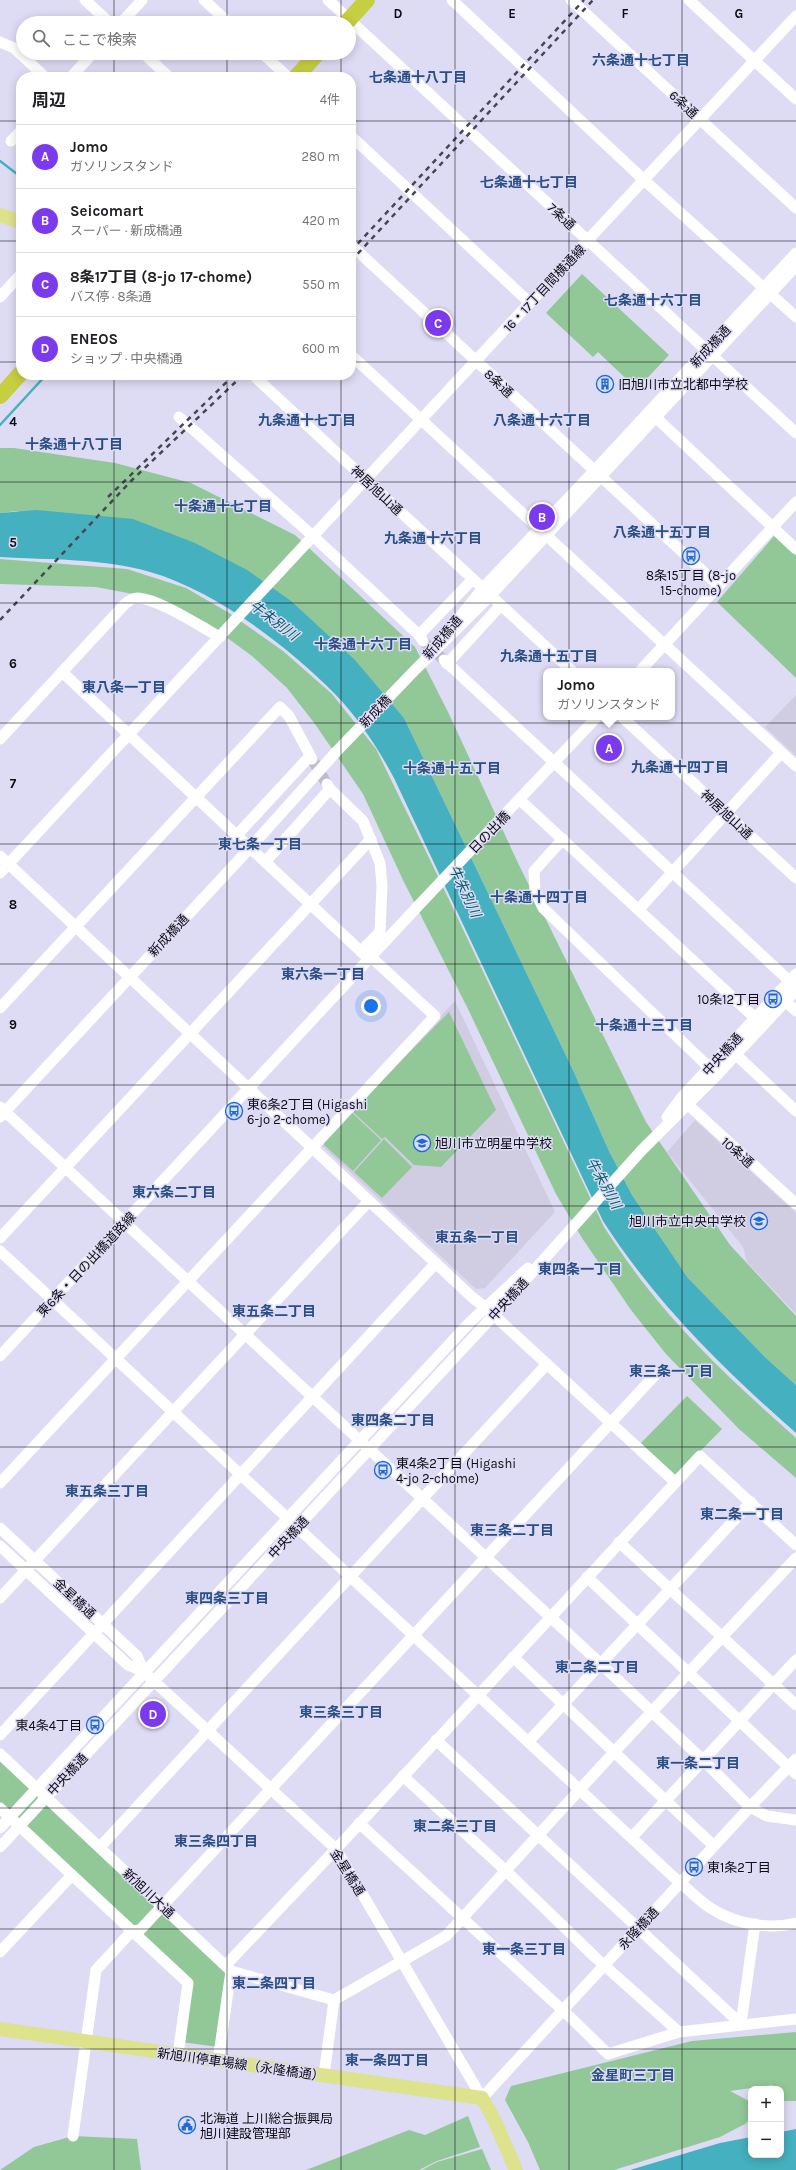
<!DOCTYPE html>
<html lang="ja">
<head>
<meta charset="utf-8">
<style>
  :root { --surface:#fff; --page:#f2f2f2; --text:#202124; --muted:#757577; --line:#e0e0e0; --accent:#7c3aed }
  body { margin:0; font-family:Karla,"Noto Sans JP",sans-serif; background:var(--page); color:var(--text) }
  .controls { position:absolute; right:12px; bottom:12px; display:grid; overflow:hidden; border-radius:8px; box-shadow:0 2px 10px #0003 }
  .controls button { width:36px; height:36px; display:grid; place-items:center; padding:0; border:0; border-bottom:1px solid var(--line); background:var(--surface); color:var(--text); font:20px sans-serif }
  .you { position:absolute; left:371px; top:1006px; width:14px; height:14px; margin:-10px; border:3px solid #fff; border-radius:50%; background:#1a73e8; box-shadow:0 0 0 6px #1a73e833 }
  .badge { display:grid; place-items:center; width:26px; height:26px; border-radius:50%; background:var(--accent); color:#fff; font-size:13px; font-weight:700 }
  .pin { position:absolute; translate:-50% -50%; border:2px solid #fff; box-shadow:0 1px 4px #0006 }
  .popup { position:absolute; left:543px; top:668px; width:132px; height:52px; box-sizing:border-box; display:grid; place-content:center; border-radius:8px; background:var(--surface); filter:drop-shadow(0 1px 3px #0005); font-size:13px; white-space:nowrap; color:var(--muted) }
  .popup b { font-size:15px; color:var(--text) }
  .popup::after { content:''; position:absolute; left:50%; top:100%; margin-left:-8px; border:8px solid transparent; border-top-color:var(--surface) }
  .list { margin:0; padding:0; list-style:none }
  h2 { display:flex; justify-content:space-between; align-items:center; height:52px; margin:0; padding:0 16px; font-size:17px }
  h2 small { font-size:13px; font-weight:400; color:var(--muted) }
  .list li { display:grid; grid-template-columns:26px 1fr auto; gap:12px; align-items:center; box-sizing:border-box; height:64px; padding:0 16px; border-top:1px solid var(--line) }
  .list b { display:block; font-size:15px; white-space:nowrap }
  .list p { margin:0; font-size:13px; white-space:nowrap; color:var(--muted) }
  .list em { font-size:13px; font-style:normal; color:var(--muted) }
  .icon { flex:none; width:22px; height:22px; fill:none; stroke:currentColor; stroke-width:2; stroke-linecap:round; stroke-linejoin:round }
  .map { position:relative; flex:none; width:796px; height:2170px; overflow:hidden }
  .search { position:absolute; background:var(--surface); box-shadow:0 2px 10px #0003; left:16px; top:16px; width:340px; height:44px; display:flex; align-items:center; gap:10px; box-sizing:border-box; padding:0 14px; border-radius:22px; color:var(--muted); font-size:15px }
  .panel { position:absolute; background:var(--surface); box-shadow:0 2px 10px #0003; left:16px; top:72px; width:340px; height:308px; border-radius:16px }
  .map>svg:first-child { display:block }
  .education { fill:#d0cde3 }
  .green { fill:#92c798 }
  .water { fill:#45b0bf }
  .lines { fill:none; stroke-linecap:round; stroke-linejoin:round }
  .stream { stroke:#45b0bf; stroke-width:2.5 }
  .minor-tunnel { stroke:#bfbcd2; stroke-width:11; stroke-dasharray:11 5.5; stroke-linecap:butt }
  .minor { stroke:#fff; stroke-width:11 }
  .major { stroke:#dde28c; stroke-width:14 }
  .highway { stroke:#c6cf40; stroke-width:16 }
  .rail { stroke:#484653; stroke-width:2.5; stroke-dasharray:5 5; stroke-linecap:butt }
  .grid { fill:none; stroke:#0d0b14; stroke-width:1; stroke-opacity:0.55 }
  .labels { text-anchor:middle; stroke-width:3; stroke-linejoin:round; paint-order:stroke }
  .street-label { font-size:13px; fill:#0d0b14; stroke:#dedbf4 }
  .poi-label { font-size:13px; fill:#0d0b14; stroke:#dedbf4; text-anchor:start }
  .neighbourhood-label { font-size:14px; font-weight:bold; fill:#2a4f85; stroke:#dedbf4 }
  .water-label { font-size:14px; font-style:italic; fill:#00606b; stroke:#dedbf4 }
  .grid-label { font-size:13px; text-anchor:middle; font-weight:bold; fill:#0d0b14; stroke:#dedbf4; stroke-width:3; stroke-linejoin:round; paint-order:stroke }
</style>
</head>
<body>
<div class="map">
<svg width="796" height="2170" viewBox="0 0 796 2170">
  <rect width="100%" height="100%" fill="#dedbf4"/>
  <g class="education">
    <path d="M 796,695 L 796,756 L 765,727 Z"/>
    <path d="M 455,1001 L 555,1212 L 485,1288 L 476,1289 L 322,1146 L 322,1141 Z"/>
    <path d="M 695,1120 L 796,1213 L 796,1314 L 747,1262 L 743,1247 L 667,1152 Z"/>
  </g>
  <g class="green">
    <path d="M 582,274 L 669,355 L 637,389 L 598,352 L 593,357 L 546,313 Z"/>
    <path d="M 0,448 L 14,448 L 115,463 L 191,483 L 295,535 L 415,647 L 449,714 L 517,861 L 646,1122 L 730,1245 L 796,1316 L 796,1385 L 766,1358 L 688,1278 L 632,1195 L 609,1151 L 572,1068 L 404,718 L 354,660 L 330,637 L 17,511 L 0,513 Z"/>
    <path d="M 775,535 L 796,555 L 796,678 L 717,602 Z"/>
    <path d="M 0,559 L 127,569 L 186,588 L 229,613 L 283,651 L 332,694 L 376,749 L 433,866 L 604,1227 C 616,1245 628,1263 641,1280 C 685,1338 741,1389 796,1438 L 796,1478 L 739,1429 L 666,1354 L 631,1310 L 582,1238 L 556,1194 L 467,1007 L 403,880 L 363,794 L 315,724 L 287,688 L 252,656 L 207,623 L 154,598 L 96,587 L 0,584 Z"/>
    <path d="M 449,1012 L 496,1110 L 441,1167 L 414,1165 L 385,1137 L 382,1139 L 352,1111 Z"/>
    <path d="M 351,1112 L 381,1140 L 353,1171 L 324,1145 L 324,1141 Z"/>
    <path d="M 384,1139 L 412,1167 L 382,1198 L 354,1172 Z"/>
    <path d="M 687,1396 L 722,1429 L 675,1477 L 640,1444 Z"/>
    <path d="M 0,1753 L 231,1971 L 218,2047 L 181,2042 L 188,1983 L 0,1808 Z"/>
    <path d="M 796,2032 L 796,2101 L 781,2101 L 781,2089 L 770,2089 L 773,2085 L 730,2091 L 751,2102 L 751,2118 L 745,2124 L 720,2137 L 614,2170 L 540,2170 L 528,2142 L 505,2100 L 511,2086 L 692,2041 Z"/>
    <path d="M 468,2116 L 480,2147 L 437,2161 L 419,2170 L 306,2170 L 409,2130 L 425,2135 Z"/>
    <path d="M 73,2136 L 137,2139 L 141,2170 L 0,2170 L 34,2147 Z"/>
    <path d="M 482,2149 L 491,2170 L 422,2170 L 437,2162 Z"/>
  </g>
  <g class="water">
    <path d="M 37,510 L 133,519 L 195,543 L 247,570 L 291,601 L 355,660 L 404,718 L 572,1068 L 609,1151 L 632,1195 L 688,1278 L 766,1358 L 796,1385 L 796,1433 C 723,1369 655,1302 603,1221 L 394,778 C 378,748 359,719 335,694 C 289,647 214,590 150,572 C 103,558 49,560 0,557 L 0,513 Z"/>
    <path d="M 796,2129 L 796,2170 L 630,2170 L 720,2143 L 751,2137 L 751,2155 L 781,2155 L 781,2132 Z"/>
  </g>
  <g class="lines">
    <g class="stream">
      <path d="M 0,161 L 21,177"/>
      <path d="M 0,425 L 46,375"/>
    </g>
    <g class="minor-tunnel">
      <path d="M 423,641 L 444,660"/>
      <path d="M 312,759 L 327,784"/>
    </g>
    <g class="minor">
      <path d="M 85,0 L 110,23"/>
      <path d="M 204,0 L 229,23"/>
      <path d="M 328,0 L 796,433"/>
      <path d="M 452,0 L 644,180 L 796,317"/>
      <path d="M 571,0 L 796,208"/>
      <path d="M 689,0 L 796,99"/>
      <path d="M 121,23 L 142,0"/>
      <path d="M 0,42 L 14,48 L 45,77"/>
      <path d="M 143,53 L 169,77"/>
      <path d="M 262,53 L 288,77"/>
      <path d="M 71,77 L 93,53"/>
      <path d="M 351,136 L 530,303"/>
      <path d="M 11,141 L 21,131"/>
      <path d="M 351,245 L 718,585"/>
      <path d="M 0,297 L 21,274"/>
      <path d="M 351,355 L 796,766"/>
      <path d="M 253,375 L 572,671"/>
      <path d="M 651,413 L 796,549"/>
      <path d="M 179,417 L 313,536 L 419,635 L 423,641"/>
      <path d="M 459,618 L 483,588 L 594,471 L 796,253"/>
      <path d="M 419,635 L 473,579"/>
      <path d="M 444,660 L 796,987"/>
      <path d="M 447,664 L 501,605"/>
      <path d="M 640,671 L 796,502"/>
      <path d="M 62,672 L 369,959"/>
      <path d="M 622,717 L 796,878"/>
      <path d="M 0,739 L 124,605 C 128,601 132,598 138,598 C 159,599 201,627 220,637"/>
      <path d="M 327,784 L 330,789 L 363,821 L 380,863 L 382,885 L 380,932 L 361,951"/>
      <path d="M 520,800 L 755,1018"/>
      <path d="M 237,835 L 310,756"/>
      <path d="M 563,839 L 534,871 L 535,891 L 543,908 L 717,1075"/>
      <path d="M 0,856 L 473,1298 L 485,1307 L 675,1482"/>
      <path d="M 266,861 L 330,789"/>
      <path d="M 0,873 L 796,16"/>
      <path d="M 639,909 L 781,753"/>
      <path d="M 786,1002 L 796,1011"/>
      <path d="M 0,1008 L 280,707 L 289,716 L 312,759"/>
      <path d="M 731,1050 L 796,1111"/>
      <path d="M 683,1100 L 796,1204"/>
      <path d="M 0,1107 L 602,1665 L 703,1760 L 750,1807 L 767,1816 L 796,1820"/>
      <path d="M 0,1117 L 250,848 L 337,751 L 416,669 L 491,595 L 796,266"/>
      <path d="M 667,1117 L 681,1098 L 796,974"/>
      <path d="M 0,1238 L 371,839"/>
      <path d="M 0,1251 L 680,1883 C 691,1891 700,1902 712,1909 C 736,1924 768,1930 796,1923"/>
      <path d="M 0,1356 L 418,906 L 597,717"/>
      <path d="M 0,1483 L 435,1016 L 371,957"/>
      <path d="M 0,1528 L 137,1656 L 144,1672"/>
      <path d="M 619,1542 L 796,1705"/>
      <path d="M 0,1546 L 128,1665 L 144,1672 L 336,1849 L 482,2098 L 750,1807 L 796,1759"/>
      <path d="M 587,1577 L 796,1774"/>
      <path d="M 0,1598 L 369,1201"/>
      <path d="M 513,1657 L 714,1846"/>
      <path d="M 0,1735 L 436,1263"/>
      <path d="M 436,1740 L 741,2024"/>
      <path d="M 529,1741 L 751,1502"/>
      <path d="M 0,1754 L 231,1971 L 218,2061"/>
      <path d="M 403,1776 L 506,1871 L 596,1958 L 679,2032"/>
      <path d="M 0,1808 L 188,1983 L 178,2055"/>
      <path d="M 359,1823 L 571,2018 L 608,2054 L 679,2032 L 796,2019"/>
      <path d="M 0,1828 L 470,1322 L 528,1268"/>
      <path d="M 632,1837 L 796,1660"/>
      <path d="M 0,1847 L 494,1315 L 641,1151 L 717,1075 L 796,990"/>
      <path d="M 100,1847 L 547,1364"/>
      <path d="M 0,1952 L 72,1875"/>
      <path d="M 226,1965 L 336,1849 L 700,1456 L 796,1545"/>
      <path d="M 231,1971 L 334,2000 L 446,1936 L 615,1751 L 796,1558"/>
      <path d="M 741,2024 L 755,1924"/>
      <path d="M 324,2075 L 334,2000"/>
      <path d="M 73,2136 L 96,1970 L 132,1931 L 140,1930 L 657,1373"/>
    </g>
    <g class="major">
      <path d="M 0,215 L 21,222"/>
      <path d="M 0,2029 L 482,2098 L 493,2117 L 516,2170"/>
    </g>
    <g class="highway">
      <path d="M 346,23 L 367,0"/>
      <path d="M 296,77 L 318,53"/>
      <path d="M 0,396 L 21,373"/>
    </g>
    <g class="rail">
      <path d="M 351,251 L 584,0"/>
      <path d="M 351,261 L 593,0"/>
      <path d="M 108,497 L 234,375"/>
      <path d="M 0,620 L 131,481 L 243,375"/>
    </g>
  </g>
  <path class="grid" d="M 114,0 L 114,23M 227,0 L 227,23M 341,0 L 341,23M 455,0 L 455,2170M 569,0 L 569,2170M 682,0 L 682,2170M 114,53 L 114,77M 227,53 L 227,77M 341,53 L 341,77M 0,121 L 21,121M 351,121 L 796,121M 0,241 L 21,241M 351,241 L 796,241M 0,362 L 21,362M 351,362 L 796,362M 114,375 L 114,2170M 227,375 L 227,2170M 341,375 L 341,2170M 0,482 L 796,482M 0,603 L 796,603M 0,723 L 796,723M 0,844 L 796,844M 0,964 L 796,964M 0,1085 L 796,1085M 0,1206 L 796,1206M 0,1326 L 796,1326M 0,1447 L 796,1447M 0,1567 L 796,1567M 0,1688 L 796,1688M 0,1808 L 796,1808M 0,1929 L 796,1929M 0,2049 L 796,2049"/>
  <defs>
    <g id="building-ring" transform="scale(0.9)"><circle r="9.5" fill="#dedbf4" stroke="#1c6bd5" stroke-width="1.5"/><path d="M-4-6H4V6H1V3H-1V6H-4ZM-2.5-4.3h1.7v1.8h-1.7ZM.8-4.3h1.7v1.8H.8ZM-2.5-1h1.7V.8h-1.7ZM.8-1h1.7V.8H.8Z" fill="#1c6bd5"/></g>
    <g id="bus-ring" transform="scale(0.9)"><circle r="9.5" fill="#dedbf4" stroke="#1c6bd5" stroke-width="1.5"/><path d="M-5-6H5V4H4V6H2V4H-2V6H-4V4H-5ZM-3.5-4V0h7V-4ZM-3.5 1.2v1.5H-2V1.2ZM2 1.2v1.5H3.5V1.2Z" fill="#1c6bd5"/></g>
    <g id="school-ring" transform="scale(0.9)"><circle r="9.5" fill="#dedbf4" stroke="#1c6bd5" stroke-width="1.5"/><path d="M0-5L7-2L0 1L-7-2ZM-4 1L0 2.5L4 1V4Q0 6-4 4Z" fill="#1c6bd5"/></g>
    <g id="civic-ring" transform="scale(0.9)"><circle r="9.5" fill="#dedbf4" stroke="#1c6bd5" stroke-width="1.5"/><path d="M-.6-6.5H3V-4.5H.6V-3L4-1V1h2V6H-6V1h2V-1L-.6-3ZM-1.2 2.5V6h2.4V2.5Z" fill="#1c6bd5"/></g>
  </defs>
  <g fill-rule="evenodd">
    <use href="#building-ring" x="605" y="384"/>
    <use href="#bus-ring" x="691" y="556"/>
    <use href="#bus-ring" x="773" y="999"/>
    <use href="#bus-ring" x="234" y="1111"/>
    <use href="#school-ring" x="422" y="1143"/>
    <use href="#school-ring" x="759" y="1221"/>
    <use href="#bus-ring" x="383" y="1470"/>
    <use href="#bus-ring" x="95" y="1725"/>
    <use href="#bus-ring" x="694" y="1867"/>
    <use href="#civic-ring" x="187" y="2125"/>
  </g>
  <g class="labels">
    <g class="street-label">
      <text transform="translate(684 104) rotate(43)" y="5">6条通</text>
      <text transform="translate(562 216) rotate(43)" y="5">7条通</text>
      <text transform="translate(544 288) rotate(-47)" y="5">16・17丁目間横通線</text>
      <text transform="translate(710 346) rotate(-47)" y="5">新成橋通</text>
      <text transform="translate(499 383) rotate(43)" y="5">8条通</text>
      <text transform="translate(377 490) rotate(43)" y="5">神居旭山通</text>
      <text transform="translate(442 637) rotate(-50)" y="5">新成橋通</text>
      <text transform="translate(375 711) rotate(-46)" y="5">新成橋</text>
      <text transform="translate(727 814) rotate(43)" y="5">神居旭山通</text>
      <text transform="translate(489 832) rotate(-46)" y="5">日の出橋</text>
      <text transform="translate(168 935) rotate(-47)" y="5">新成橋通</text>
      <text transform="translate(722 1054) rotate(-48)" y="5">中央橋通</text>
      <text transform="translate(738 1152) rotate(42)" y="5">10条通</text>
      <text transform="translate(86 1264) rotate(-47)" y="5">東6条・日の出橋道路線</text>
      <text transform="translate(508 1299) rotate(-48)" y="5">中央橋通</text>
      <text transform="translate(288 1537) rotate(-47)" y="5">中央橋通</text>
      <text transform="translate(75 1598) rotate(43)" y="5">金星橋通</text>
      <text transform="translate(67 1774) rotate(-47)" y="5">中央橋通</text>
      <text transform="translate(348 1872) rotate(58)" y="5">金星橋通</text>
      <text transform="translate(149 1893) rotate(43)" y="5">新旭川大通</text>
      <text transform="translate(638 1928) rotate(-47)" y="5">永隆橋通</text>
      <text transform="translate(241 2064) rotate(8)" y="5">新旭川停車場線（永隆橋通）</text>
    </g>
    <g class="poi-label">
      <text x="618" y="389">旧旭川市立北都中学校</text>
      <text x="691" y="580" text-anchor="middle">8条15丁目 (8-jo<tspan x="691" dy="15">15-chome)</tspan></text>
      <text x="760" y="1004" text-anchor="end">10条12丁目</text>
      <text x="247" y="1109">東6条2丁目 (Higashi<tspan x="247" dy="15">6-jo 2-chome)</tspan></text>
      <text x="435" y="1148">旭川市立明星中学校</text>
      <text x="746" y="1226" text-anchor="end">旭川市立中央中学校</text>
      <text x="396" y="1468">東4条2丁目 (Higashi<tspan x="396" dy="15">4-jo 2-chome)</tspan></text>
      <text x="82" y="1730" text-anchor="end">東4条4丁目</text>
      <text x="707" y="1872">東1条2丁目</text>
      <text x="200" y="2123">北海道 上川総合振興局<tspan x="200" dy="15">旭川建設管理部</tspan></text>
    </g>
    <g class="neighbourhood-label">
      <text x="641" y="65">六条通十七丁目</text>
      <text x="418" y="82">七条通十八丁目</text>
      <text x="529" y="187">七条通十七丁目</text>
      <text x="653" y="305">七条通十六丁目</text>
      <text x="307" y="425">九条通十七丁目</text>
      <text x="542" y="425">八条通十六丁目</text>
      <text x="74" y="449">十条通十八丁目</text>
      <text x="223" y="511">十条通十七丁目</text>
      <text x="662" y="537">八条通十五丁目</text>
      <text x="433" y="543">九条通十六丁目</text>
      <text x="363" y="649">十条通十六丁目</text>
      <text x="549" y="661">九条通十五丁目</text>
      <text x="124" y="692">東八条一丁目</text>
      <text x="680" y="772">九条通十四丁目</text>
      <text x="452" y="773">十条通十五丁目</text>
      <text x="260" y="849">東七条一丁目</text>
      <text x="539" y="902">十条通十四丁目</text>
      <text x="323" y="979">東六条一丁目</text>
      <text x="644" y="1030">十条通十三丁目</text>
      <text x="174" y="1197">東六条二丁目</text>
      <text x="477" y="1242">東五条一丁目</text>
      <text x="580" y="1274">東四条一丁目</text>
      <text x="274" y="1316">東五条二丁目</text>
      <text x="671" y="1376">東三条一丁目</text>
      <text x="393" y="1425">東四条二丁目</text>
      <text x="107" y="1496">東五条三丁目</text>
      <text x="742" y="1519">東二条一丁目</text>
      <text x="512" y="1535">東三条二丁目</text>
      <text x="227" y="1603">東四条三丁目</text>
      <text x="597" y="1672">東二条二丁目</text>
      <text x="341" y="1717">東三条三丁目</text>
      <text x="698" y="1768">東一条二丁目</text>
      <text x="455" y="1831">東二条三丁目</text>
      <text x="216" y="1846">東三条四丁目</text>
      <text x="524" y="1954">東一条三丁目</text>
      <text x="274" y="1988">東二条四丁目</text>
      <text x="387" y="2065">東一条四丁目</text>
      <text x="633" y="2080">金星町三丁目</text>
    </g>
    <g class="water-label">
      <text transform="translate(274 620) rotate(37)" y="5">牛朱別川</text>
      <text transform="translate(465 891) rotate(65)" y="5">牛朱別川</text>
      <text transform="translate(604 1183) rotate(61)" y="5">牛朱別川</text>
    </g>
  </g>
  <g class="grid-label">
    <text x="398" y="18">D</text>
    <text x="512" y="18">E</text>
    <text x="625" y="18">F</text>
    <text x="739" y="18">G</text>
    <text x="13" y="426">4</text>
    <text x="13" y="547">5</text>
    <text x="13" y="668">6</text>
    <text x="13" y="788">7</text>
    <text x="13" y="909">8</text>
    <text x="13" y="1029">9</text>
  </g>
</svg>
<div class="controls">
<button>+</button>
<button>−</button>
</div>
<div class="you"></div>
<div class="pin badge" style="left:609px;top:748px">A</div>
<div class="popup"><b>Jomo</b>ガソリンスタンド</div>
<div class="pin badge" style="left:542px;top:517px">B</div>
<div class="pin badge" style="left:438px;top:323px">C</div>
<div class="pin badge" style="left:153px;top:1714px">D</div>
<div class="search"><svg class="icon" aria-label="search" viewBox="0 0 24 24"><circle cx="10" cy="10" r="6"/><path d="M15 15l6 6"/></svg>ここで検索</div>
<section class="panel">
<h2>周辺<small>4件</small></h2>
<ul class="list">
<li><span class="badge">A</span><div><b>Jomo</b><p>ガソリンスタンド</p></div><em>280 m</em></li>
<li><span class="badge">B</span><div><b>Seicomart</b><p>スーパー · 新成橋通</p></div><em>420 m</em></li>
<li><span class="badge">C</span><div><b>8条17丁目 (8-jo 17-chome)</b><p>バス停 · 8条通</p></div><em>550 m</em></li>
<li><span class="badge">D</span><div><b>ENEOS</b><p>ショップ · 中央橋通</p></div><em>600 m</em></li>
</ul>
</section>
</div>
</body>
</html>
